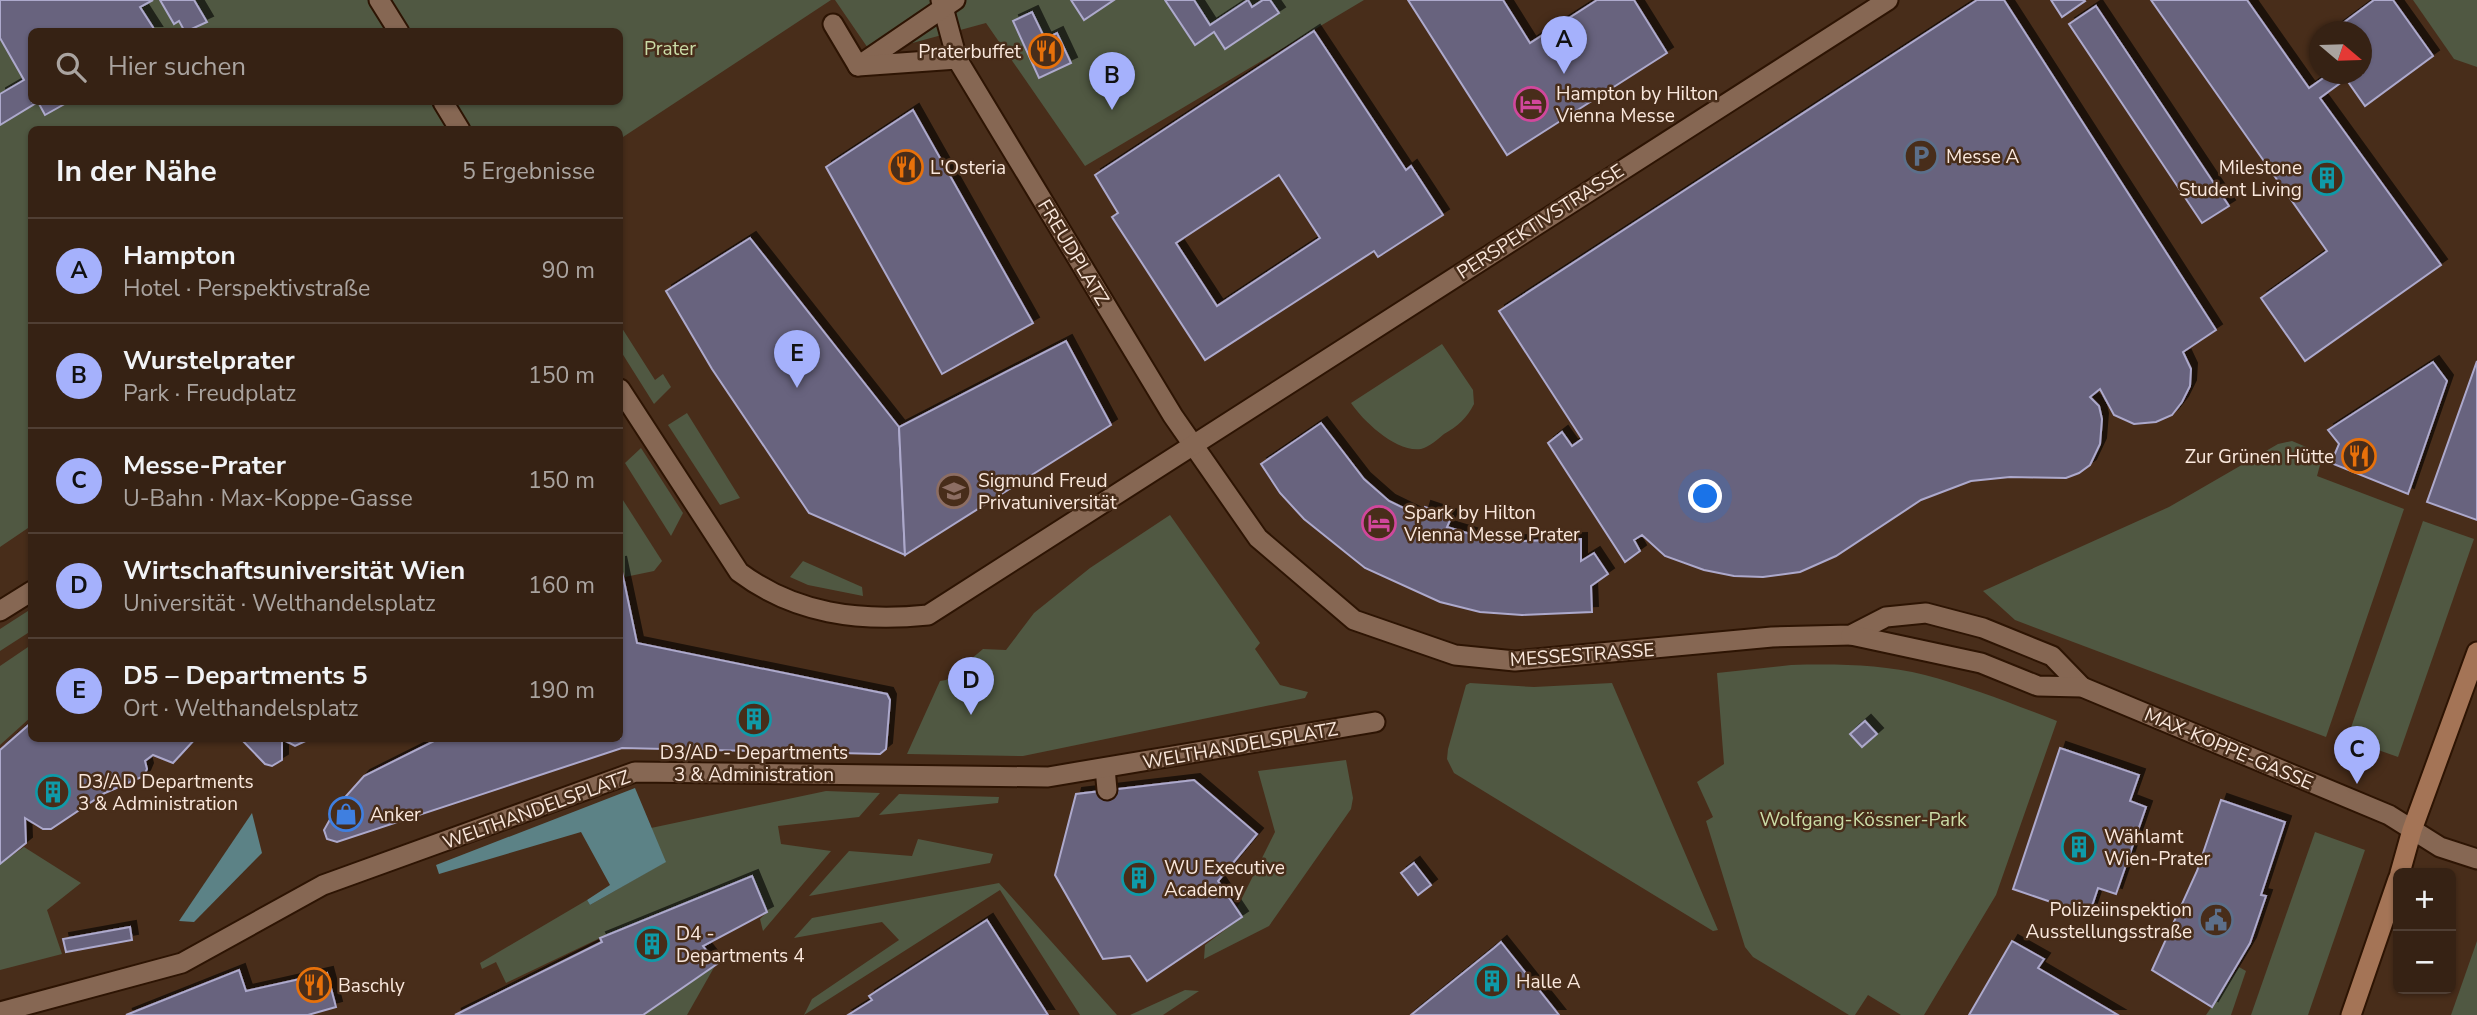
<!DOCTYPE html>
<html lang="de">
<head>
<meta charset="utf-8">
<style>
  :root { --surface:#362214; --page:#3d2a1d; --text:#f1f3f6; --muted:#aaa4a0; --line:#503f34; --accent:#a5b1fc }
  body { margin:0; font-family:"Nunito Sans",sans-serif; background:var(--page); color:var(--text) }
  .controls { position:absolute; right:21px; bottom:21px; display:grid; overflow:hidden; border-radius:10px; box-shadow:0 2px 5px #0004 }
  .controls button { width:63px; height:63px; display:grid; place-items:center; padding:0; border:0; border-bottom:2px solid var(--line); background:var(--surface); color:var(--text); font:35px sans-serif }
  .compass { position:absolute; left:2309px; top:21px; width:63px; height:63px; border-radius:50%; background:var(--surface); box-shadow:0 2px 5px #0004; rotate:109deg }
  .you { position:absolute; left:1706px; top:497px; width:24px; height:24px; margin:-18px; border:5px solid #fff; border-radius:50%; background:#1a73e8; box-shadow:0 0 0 10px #1a73e833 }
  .badge { display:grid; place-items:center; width:46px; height:46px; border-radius:50%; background:var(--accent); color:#111; font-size:23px; font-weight:700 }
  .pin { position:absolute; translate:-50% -58px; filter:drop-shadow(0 2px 4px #0008) }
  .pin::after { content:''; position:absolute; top:37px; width:24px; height:21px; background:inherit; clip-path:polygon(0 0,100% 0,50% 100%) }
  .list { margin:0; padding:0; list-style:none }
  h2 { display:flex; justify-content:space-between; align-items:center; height:91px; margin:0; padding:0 28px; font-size:30px }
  h2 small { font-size:23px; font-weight:400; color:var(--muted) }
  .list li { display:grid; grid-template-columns:46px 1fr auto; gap:21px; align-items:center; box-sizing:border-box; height:105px; padding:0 28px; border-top:2px solid var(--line) }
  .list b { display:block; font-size:26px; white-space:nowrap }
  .list p { margin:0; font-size:23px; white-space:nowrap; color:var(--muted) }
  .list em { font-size:23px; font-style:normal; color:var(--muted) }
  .icon { flex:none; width:38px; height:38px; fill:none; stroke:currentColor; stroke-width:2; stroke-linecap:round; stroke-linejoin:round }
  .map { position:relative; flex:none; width:2477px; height:1015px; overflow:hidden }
  .search { position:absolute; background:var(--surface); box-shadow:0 2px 5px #0004; left:28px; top:28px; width:595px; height:77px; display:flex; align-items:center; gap:18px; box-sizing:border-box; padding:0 24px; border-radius:10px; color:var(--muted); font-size:26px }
  .panel { position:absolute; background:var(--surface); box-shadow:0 2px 5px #0004; left:28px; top:126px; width:595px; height:616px; border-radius:10px }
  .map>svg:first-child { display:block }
  .green { fill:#505842; fill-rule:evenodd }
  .water { fill:#5c8286 }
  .building { fill:#67637e; stroke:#ada9cc; stroke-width:2; fill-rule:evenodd; filter:url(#shadow) }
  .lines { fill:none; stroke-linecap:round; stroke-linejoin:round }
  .pedestrian-casing { stroke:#2d1403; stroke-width:23 }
  .minor-casing { stroke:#2d1403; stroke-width:23 }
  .secondary-casing { stroke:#2d1403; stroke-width:23 }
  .pedestrian { stroke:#866753; stroke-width:19 }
  .minor { stroke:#866753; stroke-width:19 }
  .secondary { stroke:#a47456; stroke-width:19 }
  .labels { text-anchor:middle; stroke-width:5; stroke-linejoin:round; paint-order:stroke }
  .park-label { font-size:19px; fill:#cadca7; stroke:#482d1a }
  .poi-label { font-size:19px; fill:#fae8dd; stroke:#482d1a; text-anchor:start }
  .street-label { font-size:19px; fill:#fae8dd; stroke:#482d1a }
</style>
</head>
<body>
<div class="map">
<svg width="2477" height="1015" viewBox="0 0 2477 1015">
  <defs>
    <filter id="shadow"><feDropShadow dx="6" dy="-6" stdDeviation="0" flood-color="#0009"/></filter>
  </defs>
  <rect width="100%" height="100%" fill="#482d1a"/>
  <g class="green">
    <path d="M 0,0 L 831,0 L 620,139 L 620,130 L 32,130 L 31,526 L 0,547 ZM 32,32 L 620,32 L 620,102 L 32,102 Z"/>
    <path d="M 835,0 L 1364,0 L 1085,166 L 986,23 L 872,54 Z"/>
    <path d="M 2413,0 L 2477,0 L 2477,67 L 2454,59 Z"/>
    <path d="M 620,325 L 655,380 L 663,374 L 671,387 L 654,404 L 620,350 Z"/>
    <path d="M 1442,344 L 1473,390 L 1474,404 C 1467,418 1458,426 1444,434 C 1438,439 1429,447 1421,449 C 1397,453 1363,421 1351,403 Z"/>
    <path d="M 687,413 L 740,498 L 720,505 L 668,425 Z"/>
    <path d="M 2292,441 L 2323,454 L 2317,476 L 2404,509 L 2326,737 L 2015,620 L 1983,591 L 2169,507 L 2278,444 Z"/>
    <path d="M 641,448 L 683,513 L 671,536 L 625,463 Z"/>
    <path d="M 621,497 L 662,561 L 654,571 L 625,577 L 620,562 Z"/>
    <path d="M 1170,515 L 1260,643 L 1255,649 L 1280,685 L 1308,692 L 1305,698 L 1023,756 L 907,754 L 940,681 L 946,680 L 983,649 L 1006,650 L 1034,613 L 1090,568 Z"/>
    <path d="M 2423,521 L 2474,539 L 2398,757 L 2347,739 Z"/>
    <path d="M 803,561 L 862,587 L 863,596 L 808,585 L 790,577 Z"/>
    <path d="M 31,609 L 31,631 L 0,651 L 0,629 Z"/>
    <path d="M 31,645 L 31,717 L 0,745 L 0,666 Z"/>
    <path d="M 1791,665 C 1835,664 1881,664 1925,675 C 1970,687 2013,704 2057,721 L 1996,895 L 1924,1015 L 1901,1015 L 1868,995 L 1855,1015 L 1849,1015 L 1753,957 L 1745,947 L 1706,821 L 1713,817 L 1697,782 L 1724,764 L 1717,673 Z"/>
    <path d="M 1470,683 L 1534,687 L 1612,683 L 1718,930 L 1713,931 L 1454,773 L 1447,759 L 1448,749 L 1466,685 Z"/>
    <path d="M 1346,760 L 1353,798 L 1351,809 L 1269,926 L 1204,959 L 1205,945 L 1242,917 L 1237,908 L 1275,832 L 1258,771 Z"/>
    <path d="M 826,791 L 880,793 L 859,817 L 778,826 L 781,844 L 831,851 L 763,931 L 760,919 L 767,912 L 752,876 L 600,938 L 506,983 L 496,962 L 482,969 L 480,963 L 587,900 L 590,905 L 665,862 L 651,828 Z"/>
    <path d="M 899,794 L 999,797 L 998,803 L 879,815 Z"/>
    <path d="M 2315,832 L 2365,850 L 2308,1015 L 2251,1015 Z"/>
    <path d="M 918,839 L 993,854 L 990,863 L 809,896 L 849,851 L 912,856 Z"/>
    <path d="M 24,847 L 81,883 L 47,910 L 62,954 L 0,970 L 0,864 Z"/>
    <path d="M 999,883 L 1117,1015 L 1080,1015 L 1000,890 L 804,1015 L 812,999 L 899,940 L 882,922 L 794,938 L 812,918 Z"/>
    <path d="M 2477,941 L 2477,1015 L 2451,1015 Z"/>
    <path d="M 716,964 L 687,1015 L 643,1015 Z"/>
    <path d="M 2239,967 L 2246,971 L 2231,1015 L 2206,1015 Z"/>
    <path d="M 1185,990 L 1199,991 L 1163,1015 L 1130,1015 Z"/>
  </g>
  <g class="water">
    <path d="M 635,788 L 666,862 L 590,905 L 587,900 L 610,885 L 581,832 L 439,874 L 436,865 Z"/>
    <path d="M 252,813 L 262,853 L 194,922 L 179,921 Z"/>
  </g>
  <g class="building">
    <path d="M 0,0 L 153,0 L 140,7 L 156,32 L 32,32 L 32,102 L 68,102 L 45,115 L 38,102 L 0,125 L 0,94 L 24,80 L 0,38 Z"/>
    <path d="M 160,0 L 194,0 L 207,22 L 185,32 L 179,21 L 174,24 Z"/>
    <path d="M 1071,0 L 1114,0 L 1084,20 Z"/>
    <path d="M 1165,0 L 1194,0 L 1210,25 L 1248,0 L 1252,7 L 1263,0 L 1270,0 L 1279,13 L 1225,49 L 1214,32 L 1195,45 Z"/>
    <path d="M 1408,0 L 1503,0 L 1530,43 L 1597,0 L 1634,0 L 1667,53 L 1507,155 Z"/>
    <path d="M 1977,0 L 2004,0 L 2216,330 L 2183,352 L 2191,369 L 2190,386 L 2182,402 L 2172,415 L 2156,422 L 2134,424 L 2114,415 L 2100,389 L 2090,397 L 2099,406 L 2102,419 L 2100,444 L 2090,465 L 2079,473 L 2066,478 L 2010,477 L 1971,481 L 1921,500 L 1836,556 L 1800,572 L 1763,577 L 1734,576 L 1704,570 L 1665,556 L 1642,535 L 1634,540 L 1640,551 L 1625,562 L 1548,443 L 1562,432 L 1572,446 L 1582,439 L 1499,311 Z"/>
    <path d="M 2051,0 L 2084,0 L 2085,1 L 2062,17 Z"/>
    <path d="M 2151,0 L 2247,0 L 2309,88 L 2329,74 L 2362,74 L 2362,32 L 2331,32 L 2374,0 L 2393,0 L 2433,56 L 2365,106 L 2346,79 L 2320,98 L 2441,265 L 2305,361 L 2261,298 L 2327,251 Z"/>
    <path d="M 2096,6 L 2229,206 L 2202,223 L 2069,24 Z"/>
    <path d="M 1032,12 L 1045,39 L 1057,33 L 1071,63 L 1039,78 L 1013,21 Z"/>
    <path d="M 1314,31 L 1406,170 L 1411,166 L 1443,215 L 1378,257 L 1374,251 L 1205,360 L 1112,217 L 1118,213 L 1095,175 ZM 1279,175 L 1320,238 L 1217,306 L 1176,243 Z"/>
    <path d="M 913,110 L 1033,323 L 942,374 L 826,167 Z"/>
    <path d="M 750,238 L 899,427 L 905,555 L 809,513 L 712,369 L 666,291 Z"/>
    <path d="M 1066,341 L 1111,425 L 905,555 L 899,427 Z"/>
    <path d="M 2477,361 L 2477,520 L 2427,502 Z"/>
    <path d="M 2433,362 L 2447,381 L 2408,494 L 2331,463 L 2339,444 L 2328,430 Z"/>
    <path d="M 1321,423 L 1364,479 L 1389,501 L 1422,517 L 1425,507 L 1452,516 L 1447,527 L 1497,542 L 1581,539 L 1581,561 L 1594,553 L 1608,574 L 1591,586 L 1592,612 L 1522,615 L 1480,612 L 1440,602 L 1365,568 L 1304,519 L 1280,493 L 1261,464 Z"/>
    <path d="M 620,562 L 637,643 L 887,694 L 890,700 L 886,749 L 880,754 L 622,748 L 337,842 L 327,839 L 324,830 L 338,805 L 364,776 L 440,738 L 620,738 Z"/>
    <path d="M 1865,721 L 1877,734 L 1862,747 L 1850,734 Z"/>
    <path d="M 32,722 L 32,738 L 196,738 L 173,763 L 153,755 L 145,761 L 147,769 L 144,776 L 105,793 L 51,829 L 43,829 L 25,818 L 26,843 L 0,864 L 0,750 Z"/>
    <path d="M 240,738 L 312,738 L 295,746 L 282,739 L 282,760 L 272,766 L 265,764 Z"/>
    <path d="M 2060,748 L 2139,775 L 2130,801 L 2146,807 L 2116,894 L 2098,888 L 2089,915 L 2013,889 Z"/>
    <path d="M 1194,780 L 1257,834 L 1218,881 L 1242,917 L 1147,981 L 1130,956 L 1103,959 L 1055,875 L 1076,794 Z"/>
    <path d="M 2221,800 L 2285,822 L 2261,895 L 2266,896 L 2250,943 L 2212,1007 L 2152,970 L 2197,871 Z"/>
    <path d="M 1414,863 L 1431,885 L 1418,895 L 1401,873 Z"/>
    <path d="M 752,876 L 767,912 L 703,946 L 717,964 L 643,1015 L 455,1015 L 602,942 L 600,938 Z"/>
    <path d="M 987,920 L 1048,1015 L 848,1015 L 872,1000 L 869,996 Z"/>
    <path d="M 130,927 L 132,940 L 66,952 L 63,939 Z"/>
    <path d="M 2012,941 L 2044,959 L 2038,968 L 2118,1015 L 1969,1015 Z"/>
    <path d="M 1501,942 L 1559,1015 L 1411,1015 L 1494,948 Z"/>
    <path d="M 239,970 L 246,991 L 327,973 L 336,1007 L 308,1015 L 126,1015 Z"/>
  </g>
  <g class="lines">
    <g class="pedestrian-casing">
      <g id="pedestrian">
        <path d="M 941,0 L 957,59"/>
        <path d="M 858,66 L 955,0"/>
        <path d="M 1105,768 L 1107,790"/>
        <path d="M 0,1012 L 182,963 L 323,885 L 635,772 L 1048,777 L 1375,722"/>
      </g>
    </g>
    <g class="minor-casing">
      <g id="minor">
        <path d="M 379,0 L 399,32"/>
        <path d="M 833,24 L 858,66 L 957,59 L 1173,416 L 1258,538 L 1354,620 L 1455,655 L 1515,661 L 1772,637 L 1851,635 L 1886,617 L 1926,613 L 1983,628 L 2052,656 L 2082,687"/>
        <path d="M 443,102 L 460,130"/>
        <path d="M 620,389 L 739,572 C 795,614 859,622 928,615 L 1888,0"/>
        <path d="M 0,611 L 32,591"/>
        <path d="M 1851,635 L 1981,663 L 2038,686 L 2082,687 L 2389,815 L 2440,847 L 2477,859"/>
      </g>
    </g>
    <g class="secondary-casing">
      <g id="secondary">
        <path d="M 2400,873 L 2412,830 L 2477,652"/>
        <path d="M 2351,1015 L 2398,879"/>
      </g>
    </g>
    <use href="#pedestrian" class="pedestrian"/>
    <use href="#minor" class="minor"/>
    <use href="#secondary" class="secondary"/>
  </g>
  <defs>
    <g id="restaurant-ring" transform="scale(1.75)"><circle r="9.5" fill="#482d1a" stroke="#e8710a" stroke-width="1.5"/><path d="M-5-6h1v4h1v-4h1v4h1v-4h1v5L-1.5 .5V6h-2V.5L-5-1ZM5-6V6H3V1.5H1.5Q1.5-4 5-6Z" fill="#e8710a"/></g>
    <g id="hotel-ring" transform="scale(1.75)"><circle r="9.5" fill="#482d1a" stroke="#d1479c" stroke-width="1.5"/><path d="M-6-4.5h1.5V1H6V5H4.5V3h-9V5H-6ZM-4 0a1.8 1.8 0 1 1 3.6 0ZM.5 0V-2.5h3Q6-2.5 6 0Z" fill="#d1479c"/></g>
    <g id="parking-ring" transform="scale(1.75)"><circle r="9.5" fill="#482d1a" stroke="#5c6f8a" stroke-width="1.5"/><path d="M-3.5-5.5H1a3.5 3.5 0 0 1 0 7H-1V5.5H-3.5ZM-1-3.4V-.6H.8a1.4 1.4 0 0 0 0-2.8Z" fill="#5c6f8a"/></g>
    <g id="building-ring" transform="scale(1.75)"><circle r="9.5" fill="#482d1a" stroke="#0f9aa8" stroke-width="1.5"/><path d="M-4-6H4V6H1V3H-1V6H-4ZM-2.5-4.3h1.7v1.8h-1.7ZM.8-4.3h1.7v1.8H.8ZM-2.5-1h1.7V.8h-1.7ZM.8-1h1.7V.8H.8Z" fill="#0f9aa8"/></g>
    <g id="university-ring" transform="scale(1.75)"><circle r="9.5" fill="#482d1a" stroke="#8d6e63" stroke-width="1.5"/><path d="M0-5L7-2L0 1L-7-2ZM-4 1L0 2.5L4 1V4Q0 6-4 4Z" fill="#8d6e63"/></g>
    <g id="shop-ring" transform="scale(1.75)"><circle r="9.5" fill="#482d1a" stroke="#3f7fe0" stroke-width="1.5"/><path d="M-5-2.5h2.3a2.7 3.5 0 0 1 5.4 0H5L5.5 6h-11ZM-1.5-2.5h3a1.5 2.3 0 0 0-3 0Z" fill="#3f7fe0"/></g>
    <g id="civic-ring" transform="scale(1.75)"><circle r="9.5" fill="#482d1a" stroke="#5c6f8a" stroke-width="1.5"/><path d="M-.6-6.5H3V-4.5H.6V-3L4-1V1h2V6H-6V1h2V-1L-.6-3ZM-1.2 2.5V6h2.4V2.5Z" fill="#5c6f8a"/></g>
  </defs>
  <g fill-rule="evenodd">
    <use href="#restaurant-ring" x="1046" y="51"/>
    <use href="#hotel-ring" x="1531" y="104"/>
    <use href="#parking-ring" x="1921" y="156"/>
    <use href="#restaurant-ring" x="906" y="167"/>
    <use href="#building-ring" x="2327" y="178"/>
    <use href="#restaurant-ring" x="2359" y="456"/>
    <use href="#university-ring" x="954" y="491"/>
    <use href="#hotel-ring" x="1379" y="523"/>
    <use href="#building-ring" x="754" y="719"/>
    <use href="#building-ring" x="53" y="792"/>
    <use href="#shop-ring" x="346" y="814"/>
    <use href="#building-ring" x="2079" y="847"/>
    <use href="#building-ring" x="1139" y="878"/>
    <use href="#civic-ring" x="2216" y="920"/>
    <use href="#building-ring" x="652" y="944"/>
    <use href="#building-ring" x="1492" y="981"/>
    <use href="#restaurant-ring" x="314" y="985"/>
  </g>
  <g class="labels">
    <g class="park-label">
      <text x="670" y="55">Prater</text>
      <text x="1863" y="826">Wolfgang-Kössner-Park</text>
    </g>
    <g class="poi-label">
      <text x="1021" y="58" text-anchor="end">Praterbuffet</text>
      <text x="1556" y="100">Hampton by Hilton<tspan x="1556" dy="22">Vienna Messe</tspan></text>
      <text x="1946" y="163">Messe A</text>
      <text x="930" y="174">L'Osteria</text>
      <text x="2302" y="174" text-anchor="end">Milestone<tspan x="2302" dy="22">Student Living</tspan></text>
      <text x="2334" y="463" text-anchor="end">Zur Grünen Hütte</text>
      <text x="978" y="487">Sigmund Freud<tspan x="978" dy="22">Privatuniversität</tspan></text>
      <text x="1404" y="519">Spark by Hilton<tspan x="1404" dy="22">Vienna Messe Prater</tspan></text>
      <text x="754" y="759" text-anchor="middle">D3/AD - Departments<tspan x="754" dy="22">3 &amp; Administration</tspan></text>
      <text x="78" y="788">D3/AD Departments<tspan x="78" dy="22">3 &amp; Administration</tspan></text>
      <text x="370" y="821">Anker</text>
      <text x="2104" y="843">Wählamt<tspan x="2104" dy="22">Wien-Prater</tspan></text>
      <text x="1164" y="874">WU Executive<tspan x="1164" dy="22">Academy</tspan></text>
      <text x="2192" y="916" text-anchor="end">Polizeiinspektion<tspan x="2192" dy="22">Ausstellungsstraße</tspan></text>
      <text x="676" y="940">D4 -<tspan x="676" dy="22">Departments 4</tspan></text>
      <text x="1516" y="988">Halle A</text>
      <text x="338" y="992">Baschly</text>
    </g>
    <g class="street-label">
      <text transform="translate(1540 221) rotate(-33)" y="7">PERSPEKTIVSTRASSE</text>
      <text transform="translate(1074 252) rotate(59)" y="7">FREUDPLATZ</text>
      <text transform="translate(1582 654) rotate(-4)" y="7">MESSESTRASSE</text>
      <text transform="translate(1240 745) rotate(-10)" y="7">WELTHANDELSPLATZ</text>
      <text transform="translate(2229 748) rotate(23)" y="7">MAX-KOPPE-GASSE</text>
      <text transform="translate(536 809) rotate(-20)" y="7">WELTHANDELSPLATZ</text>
    </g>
  </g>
</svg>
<div class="controls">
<button>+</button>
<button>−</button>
</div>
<svg class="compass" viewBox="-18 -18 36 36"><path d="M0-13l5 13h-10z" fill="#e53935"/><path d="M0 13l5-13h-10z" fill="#aaa4a0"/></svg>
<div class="you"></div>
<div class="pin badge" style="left:1564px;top:74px">A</div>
<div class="pin badge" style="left:1112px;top:110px">B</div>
<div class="pin badge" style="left:2357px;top:784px">C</div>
<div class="pin badge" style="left:971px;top:715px">D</div>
<div class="pin badge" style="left:797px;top:388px">E</div>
<div class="search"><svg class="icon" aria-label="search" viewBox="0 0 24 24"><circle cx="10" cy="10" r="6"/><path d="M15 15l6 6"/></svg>Hier suchen</div>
<section class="panel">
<h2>In der Nähe<small>5 Ergebnisse</small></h2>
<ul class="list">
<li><span class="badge">A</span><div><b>Hampton</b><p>Hotel · Perspektivstraße</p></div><em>90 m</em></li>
<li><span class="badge">B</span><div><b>Wurstelprater</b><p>Park · Freudplatz</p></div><em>150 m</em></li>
<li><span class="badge">C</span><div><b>Messe-Prater</b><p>U-Bahn · Max-Koppe-Gasse</p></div><em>150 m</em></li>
<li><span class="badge">D</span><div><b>Wirtschaftsuniversität Wien</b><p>Universität · Welthandelsplatz</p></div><em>160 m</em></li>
<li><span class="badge">E</span><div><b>D5 – Departments 5</b><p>Ort · Welthandelsplatz</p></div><em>190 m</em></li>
</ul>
</section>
</div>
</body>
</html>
